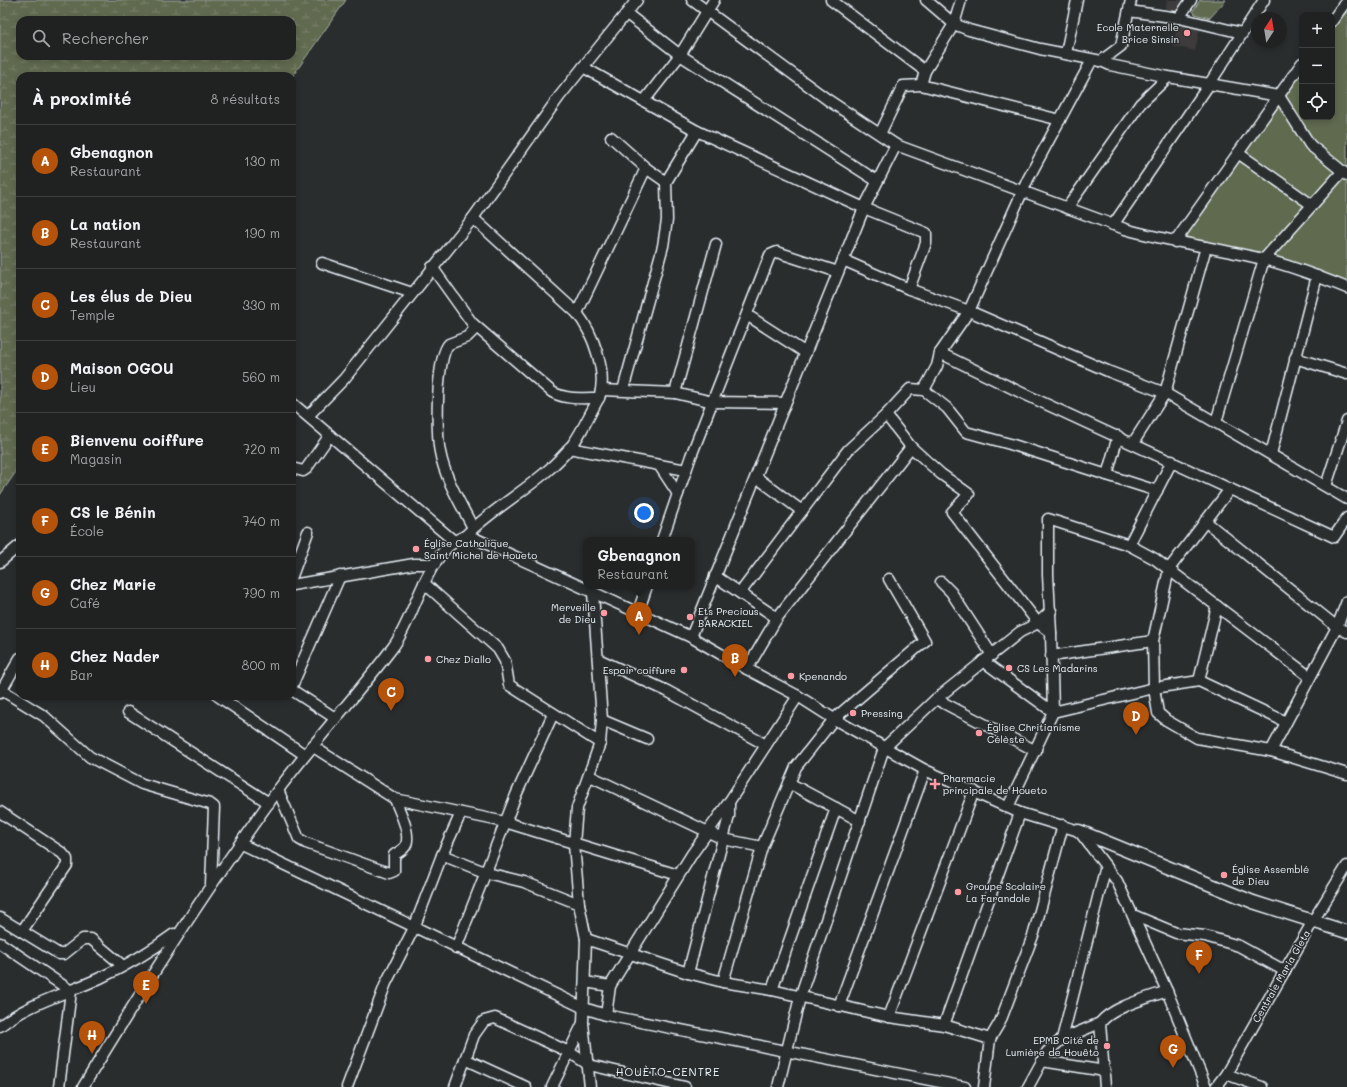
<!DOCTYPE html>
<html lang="fr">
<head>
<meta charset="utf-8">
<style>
  :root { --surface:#202222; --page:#282a2a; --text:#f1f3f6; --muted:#a2a4a5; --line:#3d3f40; --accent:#b45309 }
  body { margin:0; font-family:Mali,sans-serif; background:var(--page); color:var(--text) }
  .controls { position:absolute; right:12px; top:12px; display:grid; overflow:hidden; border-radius:8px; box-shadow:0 2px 6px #0003 }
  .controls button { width:36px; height:36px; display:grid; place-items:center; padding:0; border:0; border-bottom:1px solid var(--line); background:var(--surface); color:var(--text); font:20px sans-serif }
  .compass { position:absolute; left:1251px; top:12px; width:36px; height:36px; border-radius:50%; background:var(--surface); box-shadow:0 2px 6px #0003; rotate:12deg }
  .you { position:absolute; left:644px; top:513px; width:14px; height:14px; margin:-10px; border:3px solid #fff; border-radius:50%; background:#1a73e8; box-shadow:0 0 0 6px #1a73e833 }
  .badge { display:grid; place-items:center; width:26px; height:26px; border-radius:50%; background:var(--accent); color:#fff; font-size:13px; font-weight:700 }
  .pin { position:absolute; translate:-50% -33px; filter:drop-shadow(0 1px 2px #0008) }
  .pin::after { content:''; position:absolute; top:21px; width:14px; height:12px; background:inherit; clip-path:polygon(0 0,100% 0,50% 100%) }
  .popup { position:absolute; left:583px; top:537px; width:112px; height:52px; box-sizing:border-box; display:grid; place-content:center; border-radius:8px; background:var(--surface); filter:drop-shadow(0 1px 3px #0005); font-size:13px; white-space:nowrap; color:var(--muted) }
  .popup b { font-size:15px; color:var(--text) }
  .popup::after { content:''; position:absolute; left:50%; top:100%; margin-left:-8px; border:8px solid transparent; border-top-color:var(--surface) }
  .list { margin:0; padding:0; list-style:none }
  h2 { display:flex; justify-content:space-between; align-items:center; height:52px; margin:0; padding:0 16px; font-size:17px }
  h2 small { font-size:13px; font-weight:400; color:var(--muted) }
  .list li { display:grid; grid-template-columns:26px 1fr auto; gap:12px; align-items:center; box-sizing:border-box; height:72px; padding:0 16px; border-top:1px solid var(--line) }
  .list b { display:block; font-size:15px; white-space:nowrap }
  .list p { margin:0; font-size:13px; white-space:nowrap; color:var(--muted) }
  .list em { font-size:13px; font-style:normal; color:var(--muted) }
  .icon { flex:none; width:22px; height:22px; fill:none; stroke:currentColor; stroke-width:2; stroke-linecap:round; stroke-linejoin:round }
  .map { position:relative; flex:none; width:1347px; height:1087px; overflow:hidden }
  .search { position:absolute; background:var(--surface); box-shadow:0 2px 6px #0003; left:16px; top:16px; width:280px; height:44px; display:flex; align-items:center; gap:10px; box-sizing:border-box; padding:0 14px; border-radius:12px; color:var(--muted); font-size:15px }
  .panel { position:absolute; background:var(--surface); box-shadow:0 2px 6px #0003; left:16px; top:72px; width:280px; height:628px; border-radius:12px }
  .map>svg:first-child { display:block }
  .built { fill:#3d3a3a }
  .green { fill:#616a50; stroke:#a4aea4 }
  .wetland { fill:url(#wetland-marsh); stroke:#a4aea4; fill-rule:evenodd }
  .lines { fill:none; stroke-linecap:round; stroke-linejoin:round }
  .minor-casing { stroke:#e8f1f8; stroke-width:13 }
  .major-casing { stroke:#e8f1f8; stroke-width:15 }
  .minor { stroke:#2a2d2e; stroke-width:10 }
  .major { stroke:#2a2d2e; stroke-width:12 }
  .poi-dot { fill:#ff9aa2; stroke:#2a2d2e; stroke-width:1.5 }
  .labels { text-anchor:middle; stroke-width:3; stroke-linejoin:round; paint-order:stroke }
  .poi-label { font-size:10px; fill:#e8f1f8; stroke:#2a2d2e; text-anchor:start }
  .street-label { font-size:10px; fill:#e8f1f8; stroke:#2a2d2e }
  .neighbourhood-label { font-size:11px; letter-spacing:1px; fill:#e8f1f8; stroke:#2a2d2e }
</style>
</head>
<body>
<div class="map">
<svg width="1347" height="1087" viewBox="0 0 1347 1087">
  <defs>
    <pattern id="wetland-marsh" width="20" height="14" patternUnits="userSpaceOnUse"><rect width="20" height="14" fill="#616a50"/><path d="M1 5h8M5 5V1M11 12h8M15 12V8" fill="none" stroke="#78806a"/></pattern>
  </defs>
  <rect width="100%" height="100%" fill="#2a2d2e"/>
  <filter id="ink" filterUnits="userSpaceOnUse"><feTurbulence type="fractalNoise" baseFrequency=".025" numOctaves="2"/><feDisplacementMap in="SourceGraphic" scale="8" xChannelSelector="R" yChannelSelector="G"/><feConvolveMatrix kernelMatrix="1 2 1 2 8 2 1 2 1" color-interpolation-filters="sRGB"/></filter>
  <g filter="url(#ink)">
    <g class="built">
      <path d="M 1167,0 L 1186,0 L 1178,13 L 1165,12 Z"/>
      <path d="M 1178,23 L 1200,28 L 1195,51 L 1173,46 Z"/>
    </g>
    <g class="green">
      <path d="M 1200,0 L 1226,0 L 1210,18 L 1195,14 L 1193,11 Z"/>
      <path d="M 1347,11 L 1347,282 L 1180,241 L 1302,68 L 1302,117 L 1332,117 L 1332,30 Z"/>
    </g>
    <path class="wetland" d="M 0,0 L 346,0 L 292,77 L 20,76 L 20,466 L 0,495 ZM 20,20 L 292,20 L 292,56 L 20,56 Z"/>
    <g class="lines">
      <g class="minor-casing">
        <g id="minor">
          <path d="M 692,0 L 828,100 L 896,145 L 1125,229 C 1170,242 1217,248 1263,259 C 1292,266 1320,277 1347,288"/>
          <path d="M 831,0 L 925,71"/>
          <path d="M 926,0 L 954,24 L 969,30 L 1040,49 L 1101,61 L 1121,46 L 1131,0"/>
          <path d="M 1129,11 L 1179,18 L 1242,33"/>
          <path d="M 627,14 L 680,55 L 877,181"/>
          <path d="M 1179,18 L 1191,0"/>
          <path d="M 1332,21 L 1347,0"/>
          <path d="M 1066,53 L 1077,0"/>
          <path d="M 1092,60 L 1028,179 L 969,311 L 940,353 L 937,366 L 924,390 L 947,408 L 966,432 L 1010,444 L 1157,491"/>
          <path d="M 1101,61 L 1110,65 L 1168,77 L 1279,96 L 1310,145 L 1347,175"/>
          <path d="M 583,67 L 697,131 L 864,208 L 926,233 L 926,243 L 909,289"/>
          <path d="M 921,85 L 1060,120"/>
          <path d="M 644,101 L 680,55 L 714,0"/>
          <path d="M 880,134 L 903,86 L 921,85 L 925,71 L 954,24 L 961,0"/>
          <path d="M 611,137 L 646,168 L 666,182"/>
          <path d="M 1238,153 L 1312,205"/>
          <path d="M 1067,208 L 1140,104 L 1168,77"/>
          <path d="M 1113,225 L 1210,83 L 1264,0"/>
          <path d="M 1175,242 L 1302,63"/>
          <path d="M 843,260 L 909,289 L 969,311 L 1110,372 L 1165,393 L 1347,499"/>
          <path d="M 322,263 L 412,293"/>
          <path d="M 432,267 L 472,323 L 552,392 C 566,400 583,398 599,398"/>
          <path d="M 577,313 L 646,168"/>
          <path d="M 747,315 L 806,353"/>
          <path d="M 940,353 L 1022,393 L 1334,537 L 1347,518"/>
          <path d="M 1295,358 L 1347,374"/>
          <path d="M 601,390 L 675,393 L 713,402 L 785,403"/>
          <path d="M 623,390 L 663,246 L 667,220 L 666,182 L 697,131"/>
          <path d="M 675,393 L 716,244"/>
          <path d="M 292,403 L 454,541"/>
          <path d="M 886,415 L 910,389 L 924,390"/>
          <path d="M 308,416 L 344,379 L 473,218 L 559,97 L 637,0"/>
          <path d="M 1216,422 L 1264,259 L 1342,172"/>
          <path d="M 1133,443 L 1165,393 L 1206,247"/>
          <path d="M 569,448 L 686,470"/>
          <path d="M 1271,454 L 1317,276"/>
          <path d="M 659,465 L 678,494"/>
          <path d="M 292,468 L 303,471 L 306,469 L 330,435"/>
          <path d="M 1107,475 L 1118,436"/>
          <path d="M 756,477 L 802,511"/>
          <path d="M 1326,486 L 1347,421"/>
          <path d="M 1230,489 L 1169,569 L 1153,641 L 1154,688 L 1158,713 L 1166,720 L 1197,738 L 1271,751 L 1347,774"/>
          <path d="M 1205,521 L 1337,627 L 1347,632"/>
          <path d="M 473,528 C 461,504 445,479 440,452 C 436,435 436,356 449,344 L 467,337 L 476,328"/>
          <path d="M 465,536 L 474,538 L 691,637 L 747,669 L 798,696 L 834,719 L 925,770 L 1020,813 L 1079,831 L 1117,881 L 1167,991 L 1206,1087"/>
          <path d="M 662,540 L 691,456 L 770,255 L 777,252 L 838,272"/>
          <path d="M 1129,545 L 1172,461"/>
          <path d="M 0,562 L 20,545"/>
          <path d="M 292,576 L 308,532"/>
          <path d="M 715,576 L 777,618"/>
          <path d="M 941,582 L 951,592 L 992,655"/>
          <path d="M 424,583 L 498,649 L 505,661 L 509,685 L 600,743"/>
          <path d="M 292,585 L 414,564 L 435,564"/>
          <path d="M 740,593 L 848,450 L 886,415 L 911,447 L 941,474 L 969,494 L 952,512 L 1038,623 L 1051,633 L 1053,712 L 1008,807"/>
          <path d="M 638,612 L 647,586"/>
          <path d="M 1051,633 L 1048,575 L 1048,519 L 1129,545 L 1155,559 L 1310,677"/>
          <path d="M 691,637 L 864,208 L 896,145"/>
          <path d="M 1051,656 L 1153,641"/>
          <path d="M 598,659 L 667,691 L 766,745"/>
          <path d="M 983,661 L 1053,712 L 1154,688 L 1199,681 L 1286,722"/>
          <path d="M 747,669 L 777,618 L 911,447"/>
          <path d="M 1199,681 L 1217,606"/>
          <path d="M 292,686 L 340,576"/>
          <path d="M 0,689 L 44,716 L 90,757 L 142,784 L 210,804 L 214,807 L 211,885"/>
          <path d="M 292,690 L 335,718"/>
          <path d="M 0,693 L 20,658"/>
          <path d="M 218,696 L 305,755"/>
          <path d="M 936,699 L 1036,751"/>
          <path d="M 128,712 L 269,803"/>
          <path d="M 602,720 L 647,739"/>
          <path d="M 312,746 L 395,799 L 505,822 L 678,875"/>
          <path d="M 1271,751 L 1337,627 L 1347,601"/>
          <path d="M 590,776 L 723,839 L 762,847"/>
          <path d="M 789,783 L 860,821"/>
          <path d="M 278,790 L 299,839 L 306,843 L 389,873 L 394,871 L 394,855 C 398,852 404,850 406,845 C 411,832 399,811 395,799"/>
          <path d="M 0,812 L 62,853 L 67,859 L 67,865 L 22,931"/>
          <path d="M 241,844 L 584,1008 L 606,1015 L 965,1087"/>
          <path d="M 442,855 L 487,873 L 524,882 L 579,904"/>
          <path d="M 1133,915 L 1176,933 L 1205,936 L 1239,946 L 1285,971"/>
          <path d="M 0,918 L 59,954 L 64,954 L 83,939 L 91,939 L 123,966"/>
          <path d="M 586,939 L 688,973 L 723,982 L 772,990 L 889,1017 L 944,1025 L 990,1039"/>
          <path d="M 0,943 L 71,991 L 59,1087"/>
          <path d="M 456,948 L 516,795 L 553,714"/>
          <path d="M 688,973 L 723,839 L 729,816 L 729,802 L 798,696"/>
          <path d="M 585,982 L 610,986"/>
          <path d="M 723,982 L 762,847 L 796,767 L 834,719 L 925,641 L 889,579"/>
          <path d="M 772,990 L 836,808"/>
          <path d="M 839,1006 L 925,770"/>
          <path d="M 606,1015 L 610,986 L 692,854 L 729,802"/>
          <path d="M 889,1017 L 974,791"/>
          <path d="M 583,1023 L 590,1087"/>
          <path d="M 944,1025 L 1020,813"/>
          <path d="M 0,1026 C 29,1003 66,994 100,978 C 126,966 151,951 174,934"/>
          <path d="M 1062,1039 L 1106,866"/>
          <path d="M 465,1059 L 526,1087"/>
          <path d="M 1042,1061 L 1105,1071"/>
          <path d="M 1226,1074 L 1262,1087"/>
          <path d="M 83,1087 C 144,986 208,886 278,790 C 315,741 356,696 393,647 C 416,616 426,550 465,536 C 498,503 544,482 573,444 C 583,430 590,413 599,398 C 608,373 593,333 577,313 L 473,218"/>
          <path d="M 347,1087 L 386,983 L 414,928 L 442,855 L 461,813"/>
          <path d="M 455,1087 L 474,1035 L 484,1021 L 495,1018 L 569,1052 L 589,1065 L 685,1087"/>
          <path d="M 552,1087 L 583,1023 L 586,939 L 579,904 L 574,844 L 577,808 L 600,743 L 602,720 L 593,593"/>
          <path d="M 778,1087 L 800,997 L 884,748 L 936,699 L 1020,632 L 1038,623 L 1051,611"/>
          <path d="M 984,1087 L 990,1039 L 1000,1022 L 1034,933 L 1063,825"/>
          <path d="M 1028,1087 L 1047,1052 L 1062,1039 L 1100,1023"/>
          <path d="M 1105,1087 L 1100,1023 C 1112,1007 1148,998 1167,991"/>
          <path d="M 1216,1087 L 1226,1074 L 1313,921 L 1347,866"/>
        </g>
      </g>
      <g class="major-casing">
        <path id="major" d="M 1079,831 L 1253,902 L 1347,932"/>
      </g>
      <use href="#minor" class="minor"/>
      <use href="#major" class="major"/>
    </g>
  </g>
  <g class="poi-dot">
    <circle cx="1187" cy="33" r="4"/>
    <circle cx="416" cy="549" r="4"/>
    <circle cx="604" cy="613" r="4"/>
    <circle cx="690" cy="617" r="4"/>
    <circle cx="428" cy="659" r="4"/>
    <circle cx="1009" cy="668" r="4"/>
    <circle cx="684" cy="670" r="4"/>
    <circle cx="791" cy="676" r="4"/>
    <circle cx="853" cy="713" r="4"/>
    <circle cx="979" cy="733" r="4"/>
    <path d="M933 778h4v4h4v4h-4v4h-4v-4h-4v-4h4z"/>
    <circle cx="1224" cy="875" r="4"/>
    <circle cx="958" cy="892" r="4"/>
    <circle cx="1107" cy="1046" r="4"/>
  </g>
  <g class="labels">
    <g class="poi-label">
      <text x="1179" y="31" text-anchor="end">Ecole Maternelle<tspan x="1179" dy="12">Brice Sinsin</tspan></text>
      <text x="424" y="547">Église Catholique<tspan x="424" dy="12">Saint Michel de Houeto</tspan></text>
      <text x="596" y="611" text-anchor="end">Merveille<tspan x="596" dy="12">de Dieu</tspan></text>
      <text x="698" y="615">Ets Precious<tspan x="698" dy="12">BARACKIEL</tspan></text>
      <text x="436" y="663">Chez Diallo</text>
      <text x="1017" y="672">CS Les Madarins</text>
      <text x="676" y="674" text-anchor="end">Espoir coiffure</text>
      <text x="799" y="680">Kpenando</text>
      <text x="861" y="717">Pressing</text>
      <text x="987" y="731">Église Chritianisme<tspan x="987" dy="12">Célèste</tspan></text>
      <text x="943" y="782">Pharmacie<tspan x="943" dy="12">principale de Houeto</tspan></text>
      <text x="1232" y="873">Église Assemblé<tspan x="1232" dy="12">de Dieu</tspan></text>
      <text x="966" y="890">Groupe Scolaire<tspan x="966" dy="12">La Farandole</tspan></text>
      <text x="1099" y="1044" text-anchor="end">EPMB Cité de<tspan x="1099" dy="12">Lumière de Houêto</tspan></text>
    </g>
    <g class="street-label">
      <text transform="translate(1281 976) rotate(-60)" y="4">Centrale Maria Gleta</text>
    </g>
    <g class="neighbourhood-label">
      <text x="668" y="1076">HOUÈTO-CENTRE</text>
    </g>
  </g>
</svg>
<div class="controls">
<button>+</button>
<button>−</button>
<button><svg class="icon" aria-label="locate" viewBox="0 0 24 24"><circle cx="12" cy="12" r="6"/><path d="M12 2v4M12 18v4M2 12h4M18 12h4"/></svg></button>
</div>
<svg class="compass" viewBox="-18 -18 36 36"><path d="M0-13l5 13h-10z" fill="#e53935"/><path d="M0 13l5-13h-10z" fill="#a2a4a5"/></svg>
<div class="you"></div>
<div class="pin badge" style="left:639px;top:635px">A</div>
<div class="popup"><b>Gbenagnon</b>Restaurant</div>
<div class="pin badge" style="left:735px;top:677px">B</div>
<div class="pin badge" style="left:391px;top:711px">C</div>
<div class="pin badge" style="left:1136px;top:735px">D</div>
<div class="pin badge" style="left:146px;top:1004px">E</div>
<div class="pin badge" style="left:1199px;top:974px">F</div>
<div class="pin badge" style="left:1173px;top:1068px">G</div>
<div class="pin badge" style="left:92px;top:1054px">H</div>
<div class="search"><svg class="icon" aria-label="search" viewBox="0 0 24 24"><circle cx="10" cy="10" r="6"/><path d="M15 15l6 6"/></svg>Rechercher</div>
<section class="panel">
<h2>À proximité<small>8 résultats</small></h2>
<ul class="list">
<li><span class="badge">A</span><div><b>Gbenagnon</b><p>Restaurant</p></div><em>130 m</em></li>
<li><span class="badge">B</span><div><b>La nation</b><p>Restaurant</p></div><em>190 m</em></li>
<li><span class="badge">C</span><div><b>Les élus de Dieu</b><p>Temple</p></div><em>330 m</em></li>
<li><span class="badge">D</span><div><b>Maison OGOU</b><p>Lieu</p></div><em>560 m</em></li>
<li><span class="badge">E</span><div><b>Bienvenu coiffure</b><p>Magasin</p></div><em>720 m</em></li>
<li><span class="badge">F</span><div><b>CS le Bénin</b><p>École</p></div><em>740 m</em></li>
<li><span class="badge">G</span><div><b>Chez Marie</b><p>Café</p></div><em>790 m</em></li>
<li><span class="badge">H</span><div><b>Chez Nader</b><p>Bar</p></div><em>800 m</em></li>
</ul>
</section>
</div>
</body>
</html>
